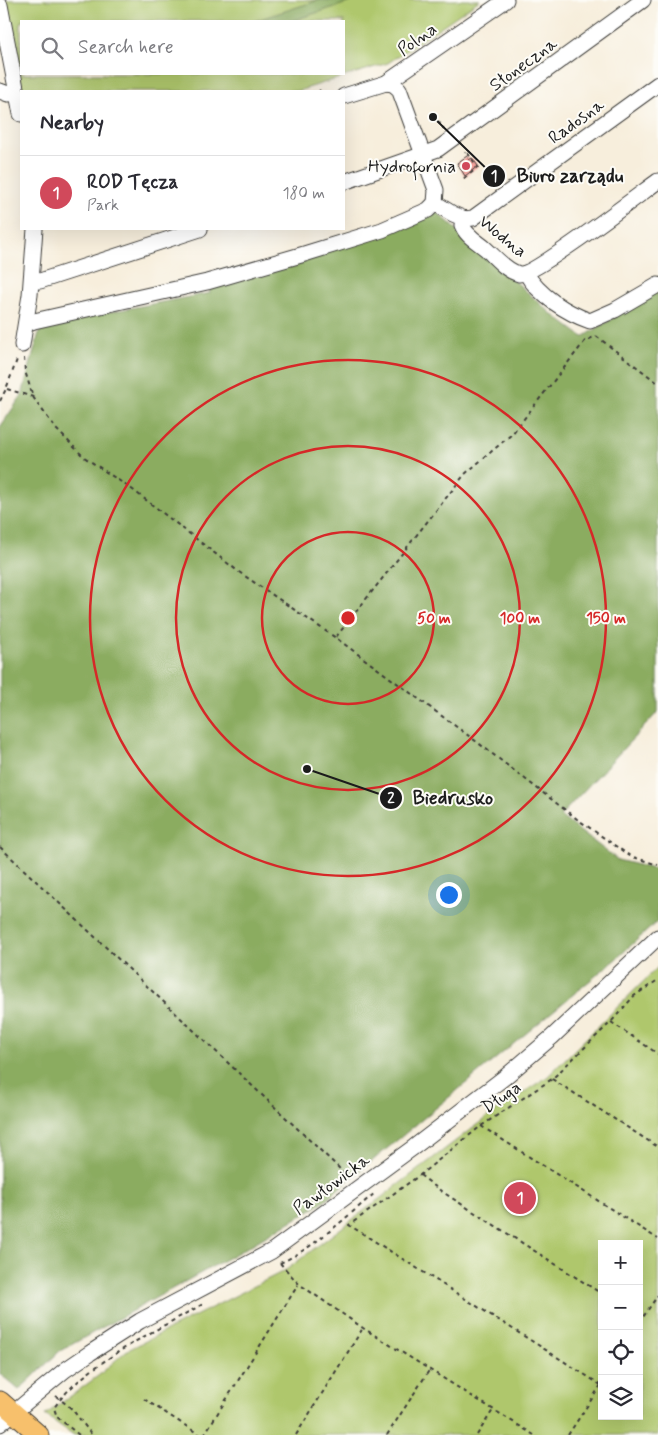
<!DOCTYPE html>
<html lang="en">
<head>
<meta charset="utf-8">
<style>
  :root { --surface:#fff; --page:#f7f7f7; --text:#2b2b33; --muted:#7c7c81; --line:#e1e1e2; --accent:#d1495b }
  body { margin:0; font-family:Mynerve,sans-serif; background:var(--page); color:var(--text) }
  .controls { position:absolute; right:15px; bottom:15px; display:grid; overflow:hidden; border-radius:0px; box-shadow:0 5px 20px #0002 }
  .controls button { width:45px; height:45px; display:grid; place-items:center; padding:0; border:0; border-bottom:1px solid var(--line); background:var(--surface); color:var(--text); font:25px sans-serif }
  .you { position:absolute; left:448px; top:894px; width:18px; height:18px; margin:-12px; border:4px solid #fff; border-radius:50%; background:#1a73e8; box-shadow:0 0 0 8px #1a73e833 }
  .badge { display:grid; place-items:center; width:32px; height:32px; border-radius:50%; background:var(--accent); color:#fff; font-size:16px; font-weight:700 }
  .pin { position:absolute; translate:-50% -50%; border:2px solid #fff; box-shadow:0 1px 5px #0006 }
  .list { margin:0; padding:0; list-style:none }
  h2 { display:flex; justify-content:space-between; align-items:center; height:65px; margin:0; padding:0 20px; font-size:21px }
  h2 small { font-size:16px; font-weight:400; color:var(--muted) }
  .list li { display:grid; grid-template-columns:32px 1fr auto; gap:15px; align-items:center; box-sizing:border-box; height:75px; padding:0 20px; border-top:1px solid var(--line) }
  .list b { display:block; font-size:19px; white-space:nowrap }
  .list p { margin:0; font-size:16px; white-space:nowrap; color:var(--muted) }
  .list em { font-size:16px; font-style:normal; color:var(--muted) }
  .icon { flex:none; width:28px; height:28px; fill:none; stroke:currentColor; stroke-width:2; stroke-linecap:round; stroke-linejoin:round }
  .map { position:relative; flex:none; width:658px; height:1435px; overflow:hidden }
  .search { position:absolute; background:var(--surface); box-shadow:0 5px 20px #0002; left:20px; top:20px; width:325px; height:55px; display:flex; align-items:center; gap:12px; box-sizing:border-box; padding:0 18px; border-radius:0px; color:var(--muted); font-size:19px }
  .panel { position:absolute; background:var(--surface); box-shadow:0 5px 20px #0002; left:20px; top:90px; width:325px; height:140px; border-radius:0px }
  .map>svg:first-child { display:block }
  .green { fill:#afc76c; stroke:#667244; fill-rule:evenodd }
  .forest { fill:#8bac60; stroke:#54643e }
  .building { fill:#f39c95 }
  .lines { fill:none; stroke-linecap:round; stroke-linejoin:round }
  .minor-casing { stroke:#3d3c39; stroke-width:17 }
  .major-casing { stroke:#3d3c39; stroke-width:21 }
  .path { stroke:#3d3c39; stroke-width:2; stroke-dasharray:4 4; stroke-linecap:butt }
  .minor { stroke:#fff; stroke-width:15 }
  .major { stroke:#f7c06c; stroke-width:19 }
  .ring { fill:none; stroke:#d62828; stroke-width:2.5 }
  .poi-dot { fill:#d1495b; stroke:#fdfcf7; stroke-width:2 }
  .labels { text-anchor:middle; stroke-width:4; stroke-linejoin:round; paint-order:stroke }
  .street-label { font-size:18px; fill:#1c1c1c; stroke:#fdfcf7 }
  .poi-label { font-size:18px; fill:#1c1c1c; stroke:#fdfcf7; text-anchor:end }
  .centre { fill:#d62828; stroke:#fdfcf7; stroke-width:2.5 }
  .ring-label { font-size:15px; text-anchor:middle; font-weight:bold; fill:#d62828; stroke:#fdfcf7; stroke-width:4; stroke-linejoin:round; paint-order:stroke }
  .leader { fill:none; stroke:#1c1c1c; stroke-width:2 }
  .callout-dot { fill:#1c1c1c; stroke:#fdfcf7; stroke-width:2 }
  .mark-label { font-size:15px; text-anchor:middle; font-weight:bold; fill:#fff }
  .callout-label { font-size:19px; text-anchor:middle; font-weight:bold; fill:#1c1c1c; stroke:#fdfcf7; stroke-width:4; stroke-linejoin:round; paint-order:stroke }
</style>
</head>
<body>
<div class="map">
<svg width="658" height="1435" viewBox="0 0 658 1435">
  <rect width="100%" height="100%" fill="#fdfcf7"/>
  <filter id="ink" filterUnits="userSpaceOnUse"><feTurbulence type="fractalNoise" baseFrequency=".02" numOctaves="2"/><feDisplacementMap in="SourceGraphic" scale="10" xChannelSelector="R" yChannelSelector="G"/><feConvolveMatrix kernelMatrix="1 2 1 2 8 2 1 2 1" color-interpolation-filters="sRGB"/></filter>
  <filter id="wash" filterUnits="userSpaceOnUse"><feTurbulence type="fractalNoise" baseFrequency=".0096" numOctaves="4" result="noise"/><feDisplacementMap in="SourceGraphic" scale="20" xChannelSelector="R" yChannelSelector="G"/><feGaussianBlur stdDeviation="1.12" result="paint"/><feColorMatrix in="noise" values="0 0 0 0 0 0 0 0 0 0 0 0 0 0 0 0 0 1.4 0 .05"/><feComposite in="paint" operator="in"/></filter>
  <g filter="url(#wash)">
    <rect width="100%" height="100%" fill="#f7eedc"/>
    <g class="green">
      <path d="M 6,0 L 480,0 L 388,63 L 298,91 L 22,91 ZM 21,21 L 344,21 L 344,74 L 21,74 Z"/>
      <path d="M 658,967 L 658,1435 L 74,1435 L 45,1415 L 98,1376 L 126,1351 L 286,1270 L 491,1114 L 547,1077 ZM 602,1244 L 639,1244 L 639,1416 L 602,1416 Z"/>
    </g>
    <g class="forest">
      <path d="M 319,0 L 357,0 L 291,21 L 254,21 Z"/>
      <path d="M 436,211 L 552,314 L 583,337 L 658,290 L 658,712 L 560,816 L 618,860 L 658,870 L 658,921 L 616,959 L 319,1205 L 246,1248 L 60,1351 L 19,1390 L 0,1374 L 0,427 L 22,395 L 41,325 L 210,293 L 208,285 Z"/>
    </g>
    <g id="blocks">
      <path class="building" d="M 467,156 L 469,160 L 472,158 L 478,166 L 465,176 L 457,163 Z"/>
    </g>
  </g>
  <g filter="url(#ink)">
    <use href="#blocks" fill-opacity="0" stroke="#3d3c39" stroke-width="1"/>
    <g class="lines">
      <g class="minor-casing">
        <g id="minor">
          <path d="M 0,5 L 21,114"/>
          <path d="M 386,83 L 393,84 L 399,89 L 436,190 L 435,203"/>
          <path d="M 0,91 L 8,94 L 17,93"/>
          <path d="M 344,96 L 386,83 L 506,0"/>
          <path d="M 344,182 L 438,149 L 643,0"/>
          <path d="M 435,203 L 453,214 L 465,219"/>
          <path d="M 465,219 L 462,225 C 466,236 477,241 486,249 C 495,257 506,271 519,274 C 533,276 640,194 658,181"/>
          <path d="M 465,219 L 473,218 L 658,84"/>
          <path d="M 526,273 C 538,295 567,313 590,321 L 615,310 L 658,285"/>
          <path d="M 40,281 L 200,229"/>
          <path d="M 26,324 L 34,321 L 207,282 L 301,255 L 382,230 L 428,210 L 435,203"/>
          <path d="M 22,345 L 30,295 L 35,229"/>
          <path d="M 0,1424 L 65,1370 L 90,1353 L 140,1321 L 272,1251 L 414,1147 L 505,1077 L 552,1037 L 658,937"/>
        </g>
      </g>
      <g class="major-casing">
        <path id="major" d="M 0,1401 L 39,1435"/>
      </g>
      <g class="path">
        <path d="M 319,90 L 320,91"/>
        <path d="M 438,121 L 444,129"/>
        <path d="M 464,177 L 465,178 L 478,167 L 466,151 L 465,153"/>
        <path d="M 24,358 L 25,371 L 33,397 L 56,429 L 84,457 L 133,490 L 239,572 L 336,638 L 477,742 L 577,819 L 630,856 L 658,865"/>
        <path d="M 7,389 L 33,397"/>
        <path d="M 0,401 L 6,389 L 18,357"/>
        <path d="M 336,637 L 465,474 L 512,434 L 585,341 L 596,336 L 658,383"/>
        <path d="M 0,847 L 338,1167 L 347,1178"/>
        <path d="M 611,1022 L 658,1054"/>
        <path d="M 552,1079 L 658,1147"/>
        <path d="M 481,1126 L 658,1239"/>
        <path d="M 420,1175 L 441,1191 L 602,1294"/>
        <path d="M 280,1263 C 314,1248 346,1217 375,1193"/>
        <path d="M 280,1263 L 299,1284 L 363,1328 L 534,1435"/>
        <path d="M 639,1323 L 658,1295"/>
        <path d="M 601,1385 L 349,1225 L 420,1175 L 481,1126 L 552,1079 L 611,1022 L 634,996 L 658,980"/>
        <path d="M 56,1396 L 72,1409 L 92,1435"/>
        <path d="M 144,1399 L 200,1435"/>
        <path d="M 79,1435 L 57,1417 L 54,1408 C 81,1366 159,1329 203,1304"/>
        <path d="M 204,1435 L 298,1285"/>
        <path d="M 296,1435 L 363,1328"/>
        <path d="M 387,1435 L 430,1369"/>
        <path d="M 477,1435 L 493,1410"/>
        <path d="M 568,1435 L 601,1385"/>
      </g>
      <use href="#minor" class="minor"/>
      <use href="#major" class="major"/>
    </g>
  </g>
  <g class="ring">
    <circle cx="348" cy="618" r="86"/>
    <circle cx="348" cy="618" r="172"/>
    <circle cx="348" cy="618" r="258"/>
  </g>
  <circle class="poi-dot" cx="466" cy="166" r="5"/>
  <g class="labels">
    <g class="street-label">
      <text transform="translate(417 39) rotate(-35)" y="6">Polna</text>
      <text transform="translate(523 64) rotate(-36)" y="6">Słoneczna</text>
      <text transform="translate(576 121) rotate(-36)" y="6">Radosna</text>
      <text transform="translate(503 236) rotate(39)" y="6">Wodna</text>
      <text transform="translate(501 1097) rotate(-34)" y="6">Długa</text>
      <text transform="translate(331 1184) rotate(-36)" y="6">Pawłowicka</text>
    </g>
    <g class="poi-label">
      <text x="456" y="172">Hydrofornia</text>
    </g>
  </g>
  <circle cx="348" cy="618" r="8" class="centre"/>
  <g class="ring-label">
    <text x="434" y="623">50 m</text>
    <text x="520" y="623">100 m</text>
    <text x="606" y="623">150 m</text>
  </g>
  <path class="leader" d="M433 117L494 176M307 769L391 798"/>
  <g class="callout-dot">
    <circle cx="433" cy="117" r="5"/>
    <circle cx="307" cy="769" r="5"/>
    <circle cx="494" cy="176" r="12"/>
    <circle cx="391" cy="798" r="12"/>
  </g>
  <g class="mark-label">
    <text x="494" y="181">1</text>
    <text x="391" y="803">2</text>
  </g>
  <g class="callout-label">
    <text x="570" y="182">Biuro zarządu</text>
    <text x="453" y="804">Biedrusko</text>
  </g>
</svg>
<div class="controls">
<button>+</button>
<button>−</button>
<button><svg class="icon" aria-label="locate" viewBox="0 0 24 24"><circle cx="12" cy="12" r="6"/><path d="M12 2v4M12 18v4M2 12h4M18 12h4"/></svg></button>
<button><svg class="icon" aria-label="layers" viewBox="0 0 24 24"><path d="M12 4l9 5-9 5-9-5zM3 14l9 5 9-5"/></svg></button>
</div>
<div class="you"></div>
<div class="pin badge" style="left:520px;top:1198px">1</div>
<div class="search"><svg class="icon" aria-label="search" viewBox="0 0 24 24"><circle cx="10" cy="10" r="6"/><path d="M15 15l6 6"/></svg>Search here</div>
<section class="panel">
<h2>Nearby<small></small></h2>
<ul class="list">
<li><span class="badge">1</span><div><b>ROD Tęcza</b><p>Park</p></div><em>180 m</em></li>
</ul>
</section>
</div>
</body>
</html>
